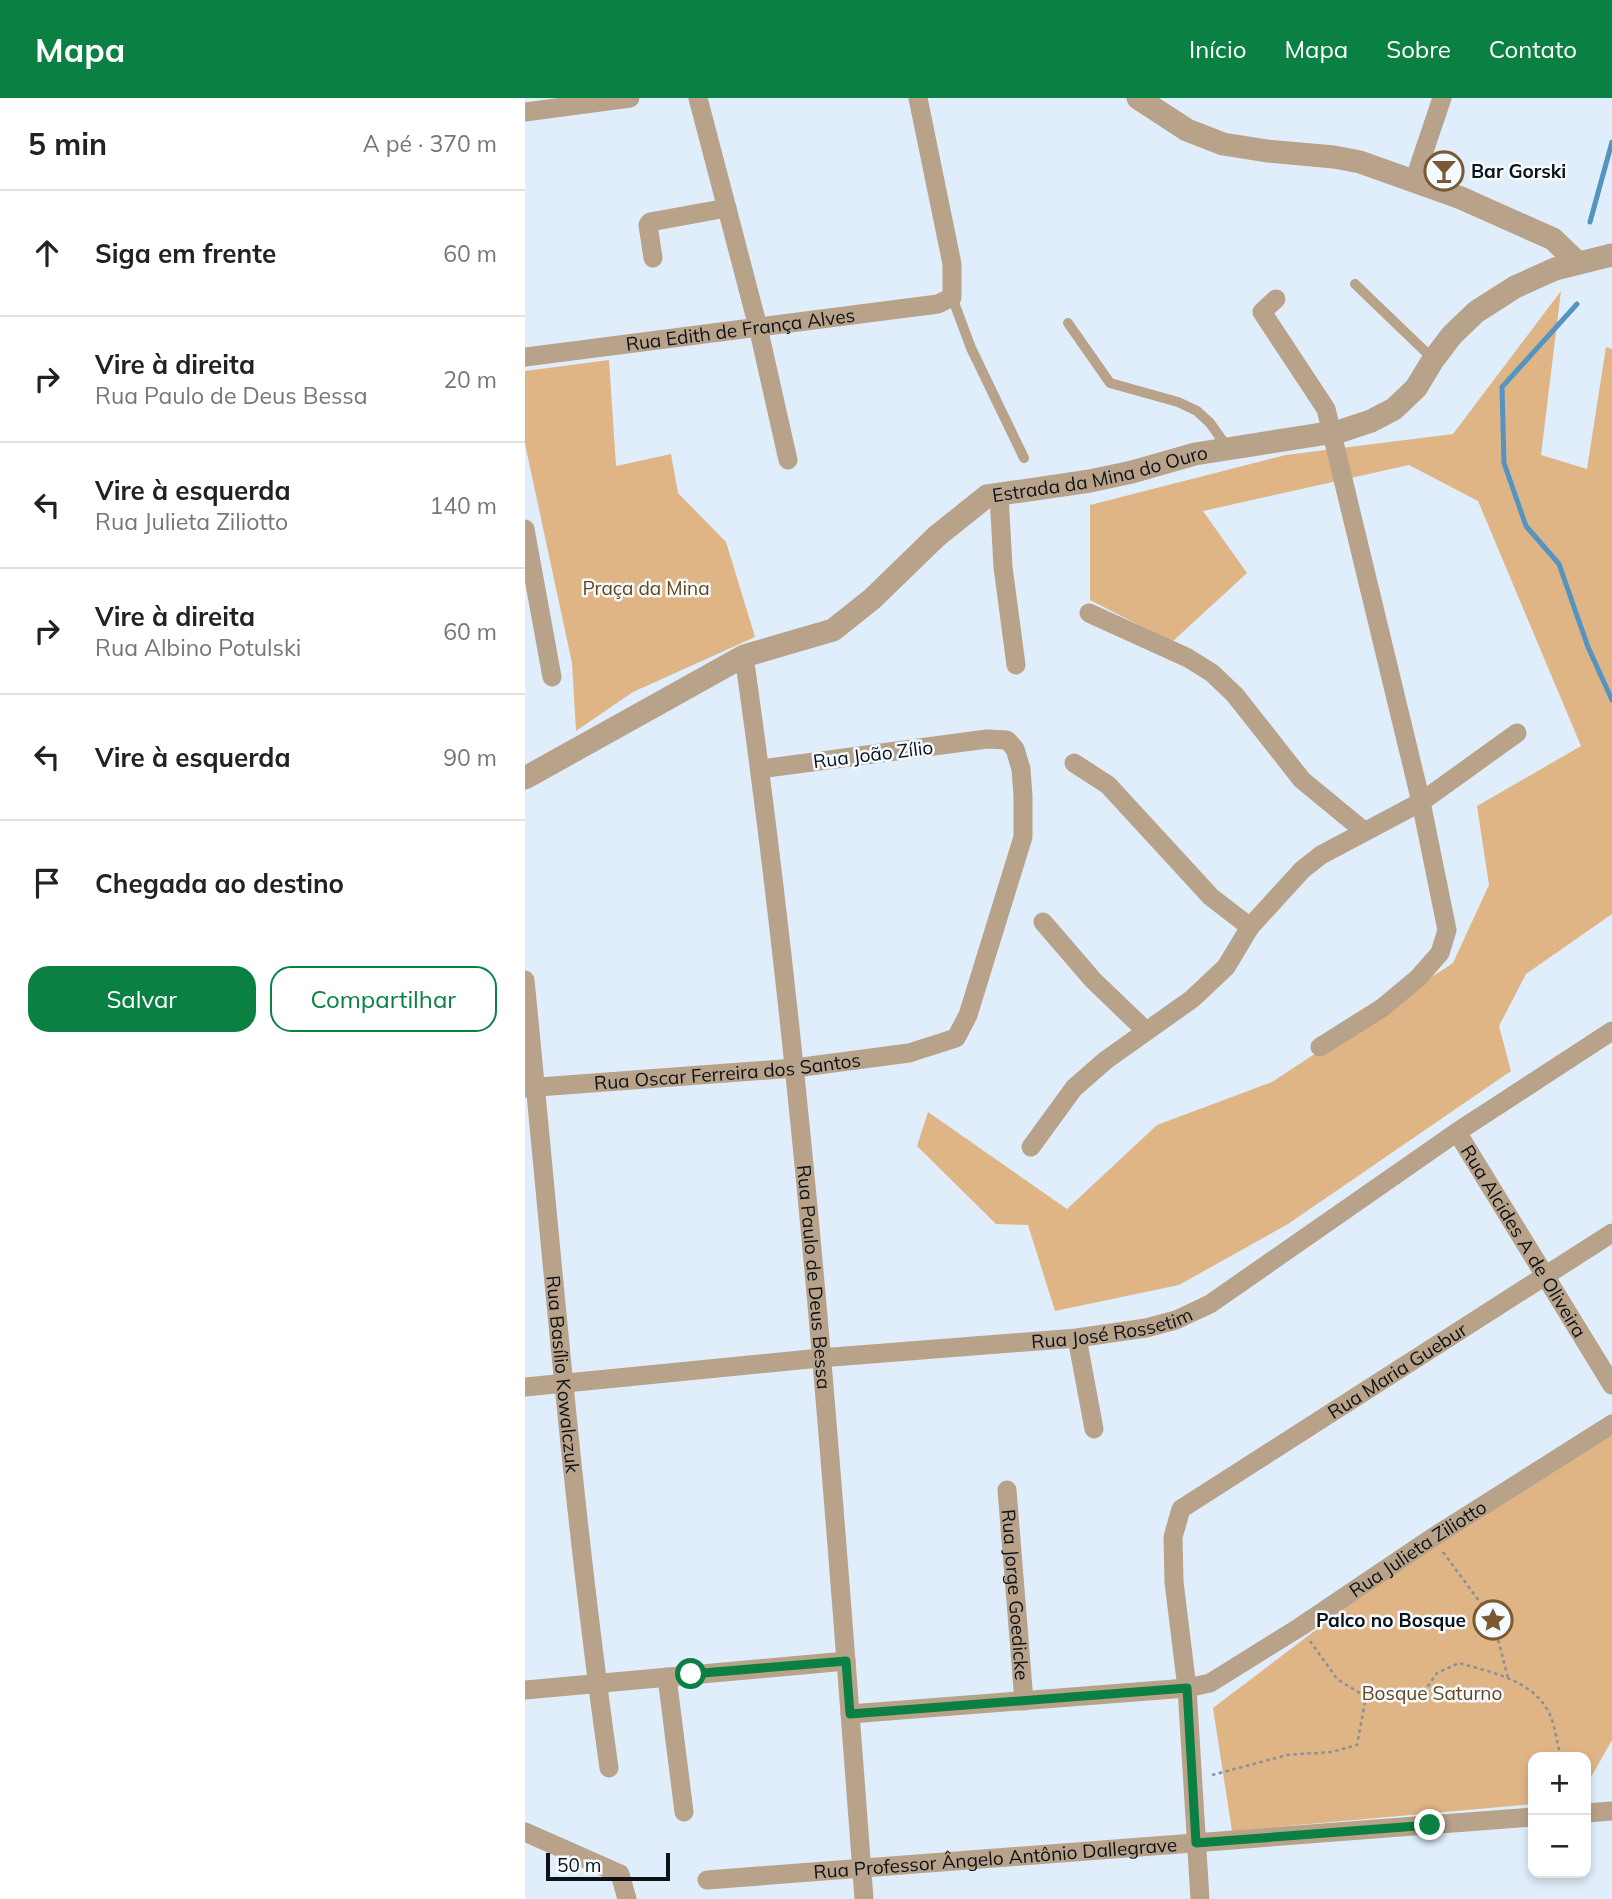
<!DOCTYPE html>
<html lang="pt">
<head>
<meta charset="utf-8">
<style>
  :root { --surface:#fff; --page:#f6f6f6; --text:#222; --muted:#767676; --line:#e0e0e0; --accent:#0b8043 }
  body { margin:0; font-family:Mulish,sans-serif; background:var(--page); color:var(--text) }
  .controls { position:absolute; right:21px; bottom:21px; display:grid; overflow:hidden; border-radius:14px; box-shadow:0 4px 10px #0003 }
  .controls button { width:63px; height:63px; display:grid; place-items:center; padding:0; border:0; border-bottom:2px solid var(--line); background:var(--surface); color:var(--text); font:35px sans-serif }
  .scale { position:absolute; left:21px; bottom:18px; width:124px; box-sizing:border-box; padding-left:7px; border:4px solid #0d1216; border-top:0; font-size:19px; line-height:24px; white-space:nowrap; color:#0d1216; -webkit-text-stroke:5px #f4faff; paint-order:stroke }
  .stop { position:absolute; width:21px; height:21px; margin:-16px; border:5px solid #0b8043; border-radius:50%; background:#fff }
  .stop.end { background:#0b8043; border-color:#fff; box-shadow:0 2px 7px #0008 }
  .list { margin:0; padding:0; list-style:none }
  h2 { display:flex; justify-content:space-between; align-items:center; height:91px; margin:0; padding:0 28px; font-size:30px }
  h2 small { font-size:23px; font-weight:400; color:var(--muted) }
  .list li { display:grid; grid-template-columns:46px 1fr auto; gap:21px; align-items:center; box-sizing:border-box; height:126px; padding:0 28px; border-top:2px solid var(--line) }
  .list b { display:block; font-size:26px; white-space:nowrap }
  .list p { margin:0; font-size:23px; white-space:nowrap; color:var(--muted) }
  .list em { font-size:23px; font-style:normal; color:var(--muted) }
  .actions { display:flex; gap:14px; padding:21px 28px }
  .actions a { flex:1; padding:16px 0; border:2px solid var(--accent); border-radius:21px; text-align:center; font-size:24px; color:var(--accent) }
  .actions .main { background:var(--accent); color:#fff }
  .icon { flex:none; width:38px; height:38px; fill:none; stroke:currentColor; stroke-width:2; stroke-linecap:round; stroke-linejoin:round }
  .map { position:relative; flex:none; width:1087px; height:1801px; overflow:hidden }
  header { display:flex; align-items:center; gap:42px; box-sizing:border-box; height:98px; padding:0 35px; background:var(--accent); color:#fff }
  header strong { font-size:33px }
  nav { display:flex; gap:38px; margin-inline-start:auto; font-size:24px }
  main { display:flex }
  aside { flex:1; background:var(--surface) }
  .map>svg:first-child { display:block }
  .green { fill:#dfb586 }
  .lines { fill:none; stroke-linecap:round; stroke-linejoin:round }
  .stream { stroke:#5395c0; stroke-width:5 }
  .path { stroke:#86919a; stroke-width:2.5; stroke-dasharray:3.5 3.5; stroke-linecap:butt }
  .service { stroke:#b8a28a; stroke-width:10 }
  .minor { stroke:#b8a28a; stroke-width:19 }
  .tertiary { stroke:#b8a28a; stroke-width:23 }
  .route { stroke:#0b8043; stroke-width:9 }
  .labels { text-anchor:middle; stroke-width:5; stroke-linejoin:round; paint-order:stroke }
  .poi-label { font-size:19px; font-weight:bold; fill:#0d1216; stroke:#f4faff; text-anchor:start }
  .street-label { font-size:19px; fill:#0d1216; stroke:#f4faff }
  .park-label { font-size:19px; fill:#67451a; stroke:#f4faff }
</style>
</head>
<body>
<header>
<strong>Mapa</strong>
<nav><a>Início</a><a>Mapa</a><a>Sobre</a><a>Contato</a></nav>
</header>
<main>
<aside>
<h2>5 min<small>A pé · 370 m</small></h2>
<ul class="list">
<li><svg class="icon" aria-label="ahead" viewBox="0 0 24 24"><path d="M12 20V5M6 11l6-6 6 6"/></svg><div><b>Siga em frente</b></div><em>60 m</em></li>
<li><svg class="icon" aria-label="right" viewBox="0 0 24 24"><path d="M7 20v-9h11M14 6l5 5-5 5"/></svg><div><b>Vire à direita</b><p>Rua Paulo de Deus Bessa</p></div><em>20 m</em></li>
<li><svg class="icon" aria-label="left" viewBox="0 0 24 24"><path d="M17 20v-9H6M10 6l-5 5 5 5"/></svg><div><b>Vire à esquerda</b><p>Rua Julieta Ziliotto</p></div><em>140 m</em></li>
<li><svg class="icon" aria-label="right" viewBox="0 0 24 24"><path d="M7 20v-9h11M14 6l5 5-5 5"/></svg><div><b>Vire à direita</b><p>Rua Albino Potulski</p></div><em>60 m</em></li>
<li><svg class="icon" aria-label="left" viewBox="0 0 24 24"><path d="M17 20v-9H6M10 6l-5 5 5 5"/></svg><div><b>Vire à esquerda</b></div><em>90 m</em></li>
<li><svg class="icon" aria-label="arrive" viewBox="0 0 24 24"><path d="M6 21V4h12l-3 4 3 4H6"/></svg><div><b>Chegada ao destino</b></div></li>
</ul>
<div class="actions"><a class="main">Salvar</a><a>Compartilhar</a></div>
</aside>
<div class="map">
<svg width="1087" height="1801" viewBox="0 0 1087 1801">
  <rect width="100%" height="100%" fill="#dfeefa"/>
  <g class="green">
    <path d="M 1036,193 L 1016,357 L 1062,371 L 1081,249 L 1087,251 L 1087,816 L 1001,876 L 974,928 L 986,973 L 763,1126 L 654,1187 L 530,1213 L 503,1127 L 471,1126 L 392,1048 L 403,1014 L 542,1111 L 632,1027 L 747,984 L 928,865 L 964,787 L 952,708 L 1056,648 L 953,403 L 884,367 L 678,413 L 722,475 L 647,544 L 565,502 L 565,407 L 761,357 L 928,336 Z"/>
    <path d="M 84,262 L 91,368 L 146,356 L 153,395 L 201,444 L 230,539 L 108,594 L 51,633 L 47,565 L 0,346 L 0,273 Z"/>
    <path d="M 1087,1334 L 1087,1642 L 1061,1688 L 1061,1659 L 1008,1659 L 1008,1706 L 707,1733 L 688,1610 L 908,1443 Z"/>
  </g>
  <g class="lines">
    <g class="stream">
      <path d="M 1065,124 L 1087,44"/>
      <path d="M 1052,206 L 977,289 L 979,365 L 1001,428 L 1034,466 L 1063,549 L 1087,602"/>
    </g>
    <g class="path">
      <path d="M 918,1454 L 968,1522 L 983,1580"/>
      <path d="M 785,1543 L 812,1581 L 841,1599"/>
      <path d="M 687,1677 L 762,1657 L 806,1654 L 832,1647 L 841,1599 L 863,1597 L 894,1601 L 912,1575 L 934,1565 C 965,1574 1007,1582 1023,1613 C 1030,1625 1031,1642 1035,1655 L 1034,1659"/>
    </g>
    <g class="service">
      <path d="M 830,186 L 908,261"/>
      <path d="M 427,199 L 446,250 L 499,360"/>
      <path d="M 543,225 L 585,285 L 653,304 L 672,313 L 685,325 L 702,349"/>
    </g>
    <g class="minor">
      <path d="M 173,0 L 233,229 L 263,362"/>
      <path d="M 0,14 L 105,0"/>
      <path d="M 889,83 L 917,0"/>
      <path d="M 128,160 L 123,127 L 125,124 L 202,110"/>
      <path d="M 751,201 L 737,214 L 801,311 L 896,704 L 922,832 L 915,855 L 893,880 L 857,910 L 795,949"/>
      <path id="s1" d="M 0,259 L 413,206 L 427,199 L 427,166 L 393,0"/>
      <path d="M 474,397 L 478,469 L 491,567"/>
      <path d="M 0,431 L 27,579"/>
      <path d="M 564,515 L 663,560 L 687,575 L 710,597 L 777,682 L 839,733"/>
      <path id="s2" d="M 219,558 C 278,971 308,1386 339,1801"/>
      <path d="M 549,665 L 583,687 L 686,799 L 725,829"/>
      <path d="M 518,824 L 568,882 L 621,933"/>
      <path id="s3" d="M 0,882 C 26,1145 47,1408 84,1670"/>
      <path id="s4" d="M 0,990 L 270,970 L 384,955 L 431,940 L 443,917 L 498,739 L 498,698 L 496,671 L 490,651 L 482,642 L 462,641 L 235,671"/>
      <path id="s5" d="M 932,1034 L 1087,1287"/>
      <path d="M 506,1049 L 549,990 L 581,962 L 667,901 L 701,869 L 725,829 L 777,772 L 796,757 L 896,704 L 992,635"/>
      <path d="M 552,1240 L 569,1331"/>
      <path id="s6" d="M 0,1289 L 295,1260 L 552,1240 L 621,1230 L 651,1222 L 685,1206 L 932,1034 L 1087,933"/>
      <path id="s7" d="M 482,1392 L 499,1603"/>
      <path d="M 142,1579 L 159,1714"/>
      <path d="M 0,1592 L 321,1563"/>
      <path id="s8" d="M 325,1616 L 662,1590 L 685,1585 L 775,1529 L 910,1438 L 1087,1326"/>
      <path d="M 1061,1715 L 1087,1713"/>
      <path d="M 0,1734 L 95,1776 L 102,1801"/>
      <path id="s9" d="M 182,1782 L 1008,1719"/>
      <path id="s10" d="M 675,1801 L 662,1590 L 649,1484 L 648,1439 L 656,1411 L 1087,1135"/>
    </g>
    <g class="tertiary">
      <path d="M 613,0 L 662,32 L 698,46 L 742,53 L 809,59 L 835,64 L 936,100 L 1028,141 L 1053,165"/>
      <path id="s11" d="M 0,680 L 219,558 L 308,532 L 347,501 L 412,438 L 462,398 L 565,383 L 607,374 L 670,356 L 816,333 L 846,323 L 869,311 L 891,290 L 908,262 L 927,237 L 951,214 L 990,189 L 1030,171 L 1087,157"/>
    </g>
  </g>
  <g class="lines">
    <path class="route" d="M 166,1576 L 321,1563 L 325,1616 L 662,1590 L 671,1745 L 905,1727"/>
  </g>
  <defs>
    <g id="bar-ring" transform="scale(2.0125)"><circle r="9.5" fill="#f4faff" stroke="#7b5931" stroke-width="1.5"/><path d="M-6-5H6L.8 .8V4.5H3.5V6h-7V4.5H-.8V.8Z" fill="#7b5931"/></g>
    <g id="sight-ring" transform="scale(2.0125)"><circle r="9.5" fill="#f4faff" stroke="#7b5931" stroke-width="1.5"/><path d="M0-6L1.8-2.2L6-1.7L2.9 1.2L3.7 5.4L0 3.3L-3.7 5.4L-2.9 1.2L-6-1.7L-1.8-2.2Z" fill="#7b5931"/></g>
  </defs>
  <g fill-rule="evenodd">
    <use href="#bar-ring" x="919" y="73"/>
    <use href="#sight-ring" x="968" y="1522"/>
  </g>
  <g class="labels">
    <g class="poi-label">
      <text x="946" y="80">Bar Gorski</text>
      <text x="941" y="1529" text-anchor="end">Palco no Bosque</text>
    </g>
    <g class="street-label">
      <text dy="7" stroke="none"><textPath href="#s1" startOffset="217">Rua Edith de França Alves</textPath></text>
      <text dy="7" stroke="none"><textPath href="#s11" startOffset="663">Estrada da Mina do Ouro</textPath></text>
      <text transform="translate(348 656) rotate(-7)" y="7">Rua João Zílio</text>
      <text dy="7" stroke="none"><textPath href="#s4" startOffset="203">Rua Oscar Ferreira dos Santos</textPath></text>
      <text dy="7" stroke="none"><textPath href="#s5" startOffset="128">Rua Alcides A de Oliveira</textPath></text>
      <text dy="7" stroke="none"><textPath href="#s2" startOffset="625">Rua Paulo de Deus Bessa</textPath></text>
      <text dy="7" stroke="none"><textPath href="#s6" startOffset="590">Rua José Rossetim</textPath></text>
      <text dy="7" stroke="none"><textPath href="#s10" startOffset="649">Rua Maria Guebur</textPath></text>
      <text dy="7" stroke="none"><textPath href="#s3" startOffset="396">Rua Basílio Kowalczuk</textPath></text>
      <text dy="7" stroke="none"><textPath href="#s8" startOffset="609">Rua Julieta Ziliotto</textPath></text>
      <text dy="7" stroke="none"><textPath href="#s7" startOffset="105">Rua Jorge Goedicke</textPath></text>
      <text dy="7" stroke="none"><textPath href="#s9" startOffset="289">Rua Professor Ângelo Antônio Dallegrave</textPath></text>
    </g>
    <g class="park-label">
      <text x="121" y="497">Praça da Mina</text>
      <text x="907" y="1602">Bosque Saturno</text>
    </g>
  </g>
</svg>
<div class="controls">
<button>+</button>
<button>−</button>
</div>
<div class="scale">50 m</div>
<div class="stop" style="left:166px;top:1576px"></div>
<div class="stop end" style="left:905px;top:1727px"></div>
</div>
</main>
</body>
</html>
